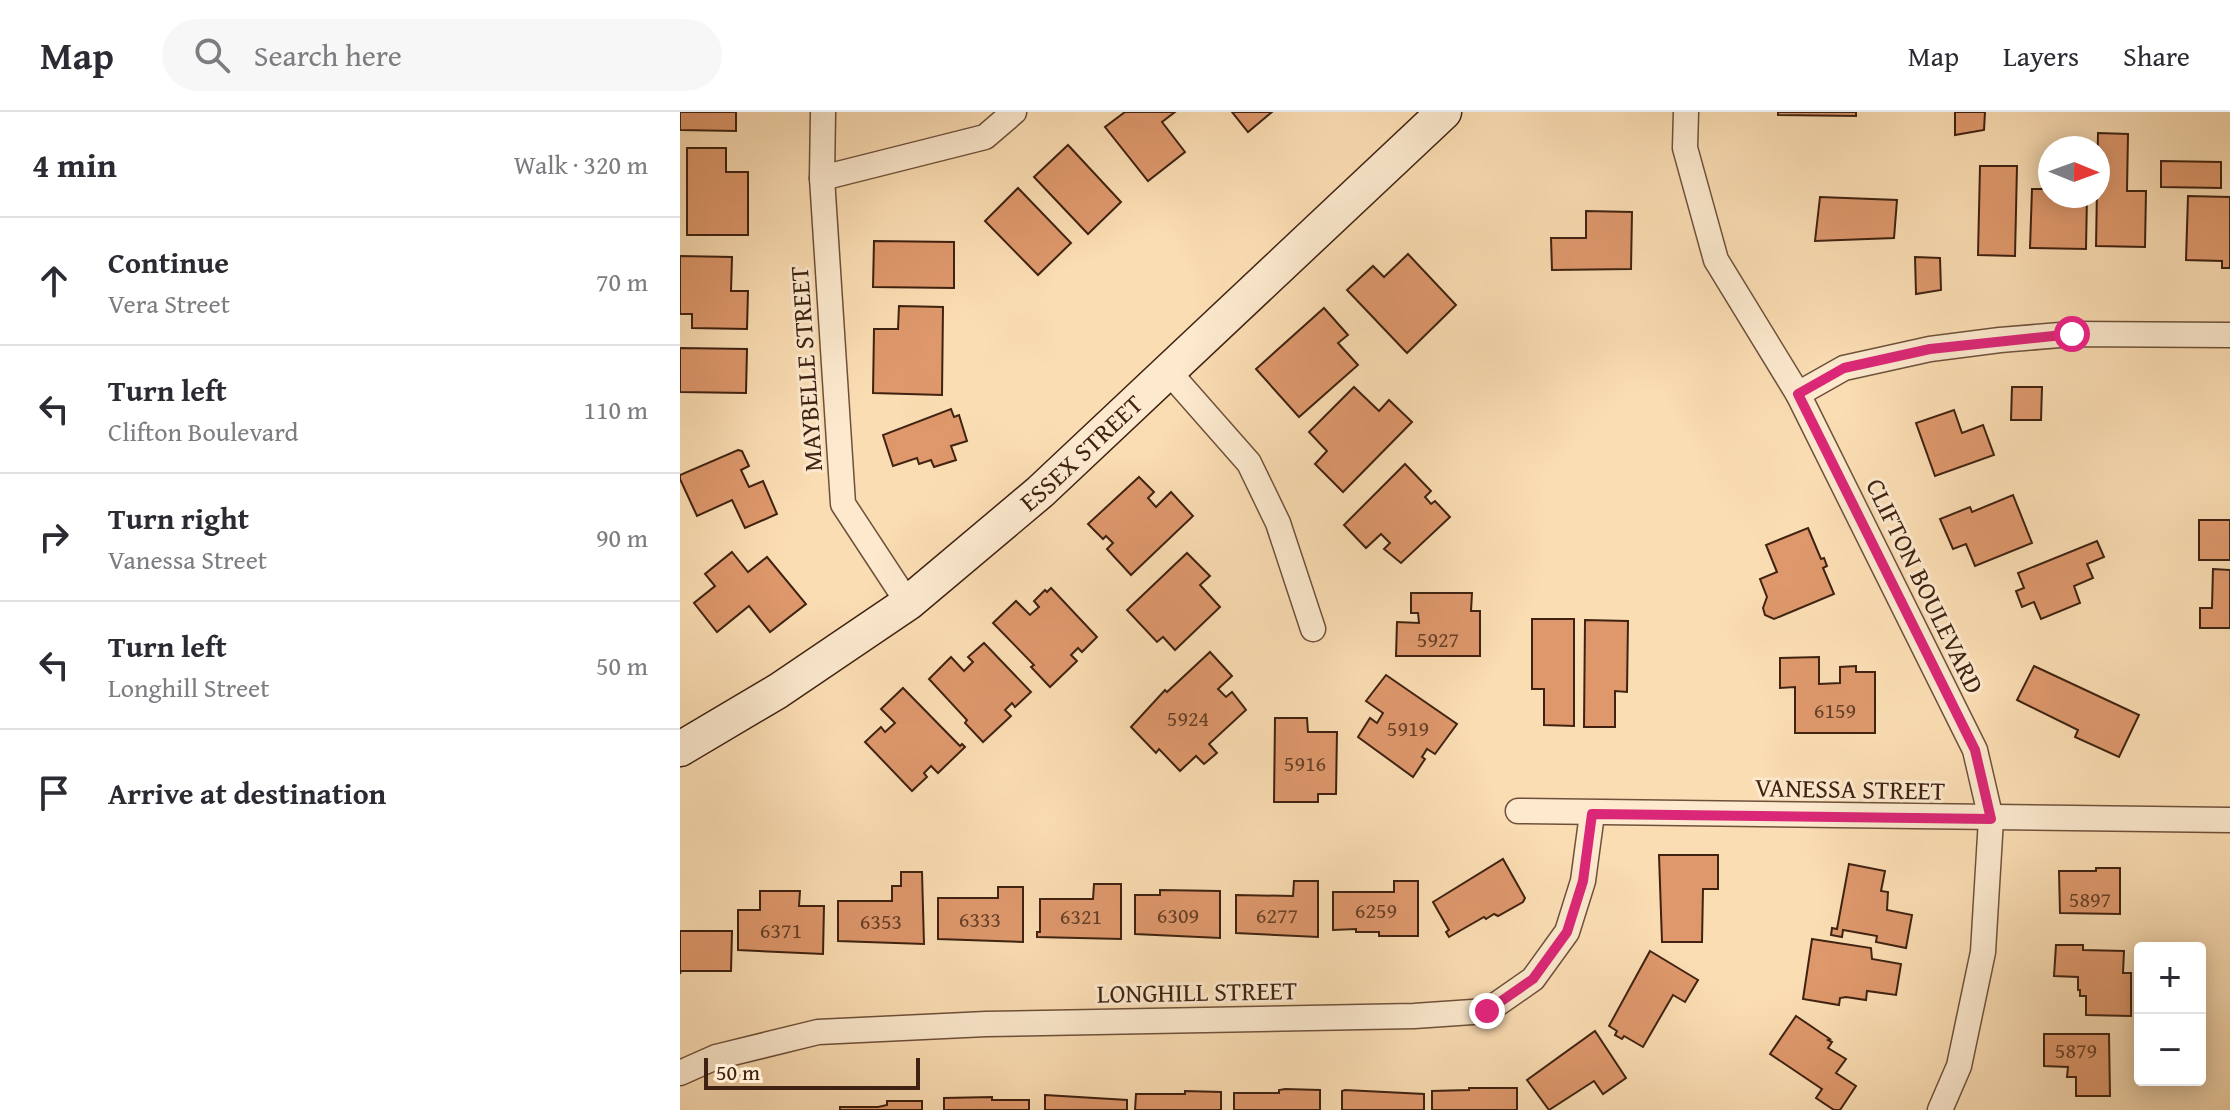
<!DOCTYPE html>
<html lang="en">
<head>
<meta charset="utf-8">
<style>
  :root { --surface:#fff; --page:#f7f7f7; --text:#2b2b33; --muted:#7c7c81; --line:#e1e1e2 }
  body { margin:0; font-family:"Gentium Book Plus",serif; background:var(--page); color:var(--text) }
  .controls { position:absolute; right:24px; bottom:24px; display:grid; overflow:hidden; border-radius:8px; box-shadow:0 4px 20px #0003 }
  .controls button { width:72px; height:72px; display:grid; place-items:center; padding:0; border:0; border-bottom:2px solid var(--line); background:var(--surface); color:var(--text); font:40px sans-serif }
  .compass { position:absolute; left:1358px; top:24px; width:72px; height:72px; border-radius:50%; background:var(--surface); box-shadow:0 4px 20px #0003; rotate:91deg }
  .scale { position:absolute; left:24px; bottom:20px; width:216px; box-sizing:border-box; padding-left:8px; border:4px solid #3f2211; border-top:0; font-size:22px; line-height:28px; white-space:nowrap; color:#3f2211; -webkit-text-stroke:6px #fce9ce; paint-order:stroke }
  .stop { position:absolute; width:24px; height:24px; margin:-18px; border:6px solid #db2777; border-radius:50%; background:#fff }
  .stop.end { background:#db2777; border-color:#fff; box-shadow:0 2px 8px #0008 }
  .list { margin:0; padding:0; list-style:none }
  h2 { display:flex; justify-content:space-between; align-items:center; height:104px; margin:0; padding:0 32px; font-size:34px }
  h2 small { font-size:26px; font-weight:400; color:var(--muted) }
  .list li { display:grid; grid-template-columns:52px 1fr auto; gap:24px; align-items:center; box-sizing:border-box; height:128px; padding:0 32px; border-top:2px solid var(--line) }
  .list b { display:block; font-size:30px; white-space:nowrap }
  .list p { margin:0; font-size:26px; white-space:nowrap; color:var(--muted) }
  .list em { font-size:26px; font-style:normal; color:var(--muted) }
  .icon { flex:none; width:44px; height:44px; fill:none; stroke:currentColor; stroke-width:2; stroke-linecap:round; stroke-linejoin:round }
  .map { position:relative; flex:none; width:1550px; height:998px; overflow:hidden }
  header { display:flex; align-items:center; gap:48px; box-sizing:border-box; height:112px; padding:0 40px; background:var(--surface); border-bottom:2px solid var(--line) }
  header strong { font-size:38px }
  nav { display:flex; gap:44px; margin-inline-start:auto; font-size:28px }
  .search { width:560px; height:72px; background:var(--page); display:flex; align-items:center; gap:20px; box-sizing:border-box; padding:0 28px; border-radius:44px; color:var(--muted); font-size:30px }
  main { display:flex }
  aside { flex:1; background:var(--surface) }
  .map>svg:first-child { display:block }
  .building { fill:#de986c; stroke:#3f2211; stroke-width:2 }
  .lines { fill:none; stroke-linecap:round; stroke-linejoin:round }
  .street-casing { stroke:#6e513a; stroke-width:27 }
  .secondary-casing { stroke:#3f2211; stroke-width:37 }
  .street { stroke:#fce9ce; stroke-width:24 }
  .secondary { stroke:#fce9ce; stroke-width:34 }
  .route { stroke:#db2777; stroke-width:10 }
  .labels { text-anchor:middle; stroke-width:6; stroke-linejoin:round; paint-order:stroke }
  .number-label { font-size:22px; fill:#674028 }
  .street-label { font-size:26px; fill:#3f2211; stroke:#fce9ce }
</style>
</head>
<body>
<header>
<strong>Map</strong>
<div class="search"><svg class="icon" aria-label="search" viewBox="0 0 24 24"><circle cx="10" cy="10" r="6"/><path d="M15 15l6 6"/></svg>Search here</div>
<nav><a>Map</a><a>Layers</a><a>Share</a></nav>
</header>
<main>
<aside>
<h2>4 min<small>Walk · 320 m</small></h2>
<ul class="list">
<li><svg class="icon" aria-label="ahead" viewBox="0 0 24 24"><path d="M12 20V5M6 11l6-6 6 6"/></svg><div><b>Continue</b><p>Vera Street</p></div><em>70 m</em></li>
<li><svg class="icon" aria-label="left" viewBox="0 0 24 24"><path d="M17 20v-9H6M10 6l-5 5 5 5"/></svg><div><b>Turn left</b><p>Clifton Boulevard</p></div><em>110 m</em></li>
<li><svg class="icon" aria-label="right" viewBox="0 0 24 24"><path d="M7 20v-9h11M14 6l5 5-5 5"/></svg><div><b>Turn right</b><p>Vanessa Street</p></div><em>90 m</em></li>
<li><svg class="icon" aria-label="left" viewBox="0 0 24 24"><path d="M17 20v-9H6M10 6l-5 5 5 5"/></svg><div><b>Turn left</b><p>Longhill Street</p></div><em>50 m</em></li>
<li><svg class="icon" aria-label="arrive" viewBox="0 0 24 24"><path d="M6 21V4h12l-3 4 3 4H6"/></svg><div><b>Arrive at destination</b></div></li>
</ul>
</aside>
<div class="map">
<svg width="1550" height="998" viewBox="0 0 1550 998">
  <rect width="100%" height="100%" fill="#fbddb3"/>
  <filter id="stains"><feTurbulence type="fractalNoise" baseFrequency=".0025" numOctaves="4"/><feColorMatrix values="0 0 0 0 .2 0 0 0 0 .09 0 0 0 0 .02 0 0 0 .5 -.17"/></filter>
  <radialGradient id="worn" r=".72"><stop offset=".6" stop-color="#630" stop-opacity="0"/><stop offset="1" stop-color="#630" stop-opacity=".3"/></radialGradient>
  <g class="building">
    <path d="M 0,0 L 56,0 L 56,19 L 0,18 Z"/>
    <path d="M 445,0 L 495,0 L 482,10 L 505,40 L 468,69 L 425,15 Z"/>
    <path d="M 552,0 L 592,0 L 568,20 Z"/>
    <path d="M 1098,0 L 1176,0 L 1176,4 L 1098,3 Z"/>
    <path d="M 1275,0 L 1305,0 L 1304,18 L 1275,23 Z"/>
    <path d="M 1418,21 L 1448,22 L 1447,79 L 1466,79 L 1465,135 L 1416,134 Z"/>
    <path d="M 388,33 L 441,90 L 408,122 L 354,65 Z"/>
    <path d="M 7,36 L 46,36 L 46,60 L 68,60 L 68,123 L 7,123 Z"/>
    <path d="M 1481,49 L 1541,50 L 1541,76 L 1481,75 Z"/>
    <path d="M 1300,54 L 1337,54 L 1335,144 L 1298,143 Z"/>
    <path d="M 338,76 L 391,131 L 358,163 L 305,109 Z"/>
    <path d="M 1352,77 L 1370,77 L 1370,84 L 1407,84 L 1406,137 L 1350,136 Z"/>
    <path d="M 1508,84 L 1550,85 L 1550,156 L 1542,156 L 1542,149 L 1506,148 Z"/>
    <path d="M 1140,85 L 1217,88 L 1214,126 L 1135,129 Z"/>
    <path d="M 906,99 L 952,100 L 951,157 L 872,158 L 871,126 L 906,126 Z"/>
    <path d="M 194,129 L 274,130 L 274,176 L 193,175 Z"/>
    <path d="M 728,142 L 776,193 L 727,241 L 667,178 L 693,154 L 704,165 Z"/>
    <path d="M 0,144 L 52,145 L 51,179 L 68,179 L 67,217 L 12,216 L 12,202 L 0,202 Z"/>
    <path d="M 1235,145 L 1260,146 L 1261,178 L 1236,182 Z"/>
    <path d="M 219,194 L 263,195 L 262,283 L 193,281 L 194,217 L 218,217 Z"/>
    <path d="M 644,196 L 668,223 L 658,231 L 678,253 L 619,305 L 576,257 Z"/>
    <path d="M 0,236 L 67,237 L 66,281 L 0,280 Z"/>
    <path d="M 674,275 L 699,299 L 709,288 L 732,310 L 663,380 L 635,352 L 647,339 L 629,320 Z"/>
    <path d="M 1332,275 L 1362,275 L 1361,308 L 1331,308 Z"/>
    <path d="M 271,297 L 274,305 L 279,303 L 287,329 L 271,334 L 276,348 L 254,355 L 251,348 L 239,352 L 237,346 L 213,354 L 203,323 Z"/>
    <path d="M 1274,298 L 1282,321 L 1303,313 L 1314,343 L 1255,364 L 1236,311 Z"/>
    <path d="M 58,338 L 62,339 L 69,354 L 61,358 L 69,375 L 83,369 L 97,402 L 65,416 L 52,388 L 17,404 L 0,367 L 0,363 Z"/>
    <path d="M 725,352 L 751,379 L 745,385 L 751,392 L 755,389 L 770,405 L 721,451 L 704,437 L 710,431 L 701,422 L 686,436 L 664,413 Z"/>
    <path d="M 459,365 L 474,380 L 468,386 L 476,395 L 491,380 L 513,404 L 451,463 L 427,437 L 433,431 L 426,424 L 423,427 L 408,412 Z"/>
    <path d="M 1333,383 L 1352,431 L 1295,454 L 1286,432 L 1273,437 L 1260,407 L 1290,395 L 1292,400 Z"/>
    <rect x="1519" y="408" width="31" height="40"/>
    <path d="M 1128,416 L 1141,447 L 1144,446 L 1147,454 L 1143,456 L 1154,482 L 1094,507 L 1085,503 L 1083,496 L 1087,485 L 1080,467 L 1097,460 L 1086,433 Z"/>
    <path d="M 1417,429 L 1424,445 L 1407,452 L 1413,466 L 1394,474 L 1400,491 L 1361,507 L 1354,490 L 1342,495 L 1336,479 L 1344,476 L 1338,461 Z"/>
    <path d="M 52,440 L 68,460 L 87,445 L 126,492 L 90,520 L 69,494 L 37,520 L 14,491 L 35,474 L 25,462 Z"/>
    <path d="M 507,441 L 530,464 L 520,473 L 540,495 L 495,538 L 483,525 L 477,530 L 447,498 Z"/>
    <path d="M 1533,457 L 1550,458 L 1550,516 L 1520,516 L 1520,496 L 1532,496 Z"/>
    <path d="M 371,476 L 417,525 L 402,540 L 398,536 L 391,543 L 397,549 L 370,575 L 351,555 L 354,553 L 313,511 L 336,489 L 350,503 L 359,495 L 354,489 L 365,478 L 367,480 Z"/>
    <path d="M 731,481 L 792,481 L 791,499 L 800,499 L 800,544 L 716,544 L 717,510 L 739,511 L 738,501 L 731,501 Z"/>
    <path d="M 852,507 L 894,507 L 894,614 L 864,613 L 864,577 L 852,577 Z"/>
    <path d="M 905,508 L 948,509 L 947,580 L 935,579 L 935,615 L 904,615 Z"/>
    <path d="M 304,531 L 351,580 L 335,595 L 332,591 L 325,598 L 331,604 L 303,630 L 285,611 L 287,608 L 249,567 L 271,545 L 284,559 L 293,550 L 288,545 Z"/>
    <path d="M 530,540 L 552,564 L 538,577 L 546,585 L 552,580 L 566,598 L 529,632 L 537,641 L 524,652 L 516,644 L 500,659 L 479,637 L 476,641 L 451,615 L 485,578 L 487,580 Z"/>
    <path d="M 1139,545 L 1139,572 L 1160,571 L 1160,555 L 1176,554 L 1176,560 L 1195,560 L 1195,621 L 1115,621 L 1115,575 L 1100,576 L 1100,546 Z"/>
    <path d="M 1354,554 L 1459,603 L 1439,645 L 1395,625 L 1398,618 L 1337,588 Z"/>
    <path d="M 706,563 L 777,612 L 755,642 L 747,637 L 742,645 L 745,647 L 733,665 L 678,625 L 690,606 L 697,611 L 703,601 L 686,589 Z"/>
    <path d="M 223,576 L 280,634 L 282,632 L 285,635 L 258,661 L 251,654 L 244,661 L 247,665 L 232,679 L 185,630 L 201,615 L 205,620 L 215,611 L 201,597 Z"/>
    <path d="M 595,606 L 627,606 L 628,620 L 657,620 L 656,682 L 638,682 L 638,690 L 594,690 Z"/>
    <path d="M 979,743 L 1038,743 L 1038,777 L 1023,777 L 1022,830 L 982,830 Z"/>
    <path d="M 823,747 L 845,786 L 843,790 L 818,804 L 814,802 L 806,807 L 804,805 L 769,825 L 766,820 L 769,818 L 753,790 Z"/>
    <path d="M 1169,752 L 1205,759 L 1201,779 L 1208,780 L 1207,798 L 1232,803 L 1226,836 L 1196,830 L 1197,824 L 1163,818 L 1162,825 L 1151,823 L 1152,816 L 1157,817 Z"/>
    <path d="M 1416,756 L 1440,756 L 1440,802 L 1380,801 L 1379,759 L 1416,759 Z"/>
    <path d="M 221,760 L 242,760 L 244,832 L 158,829 L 158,789 L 212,789 L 212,774 L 221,774 Z"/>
    <path d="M 614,769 L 638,769 L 638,825 L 556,821 L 556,783 L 613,784 Z"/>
    <path d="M 714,769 L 738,769 L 738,824 L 699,824 L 699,820 L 676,820 L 676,817 L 653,818 L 653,780 L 714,780 Z"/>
    <path d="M 414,772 L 441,772 L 441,827 L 357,825 L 357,820 L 360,820 L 360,787 L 413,787 Z"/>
    <path d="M 318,775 L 343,775 L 343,830 L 258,827 L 258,786 L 318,786 Z"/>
    <path d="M 480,778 L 540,779 L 540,826 L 455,822 L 455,783 L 480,783 Z"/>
    <path d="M 80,779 L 120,779 L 119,794 L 144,794 L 143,842 L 58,838 L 58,798 L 80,798 Z"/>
    <path d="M 0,819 L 52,819 L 51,859 L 1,859 L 0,862 Z"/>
    <path d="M 1132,827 L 1191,836 L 1192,847 L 1221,852 L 1216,883 L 1187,879 L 1186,888 L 1166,885 L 1160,886 L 1159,893 L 1123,887 Z"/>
    <path d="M 1376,833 L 1403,833 L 1403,838 L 1444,839 L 1443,861 L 1451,861 L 1451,904 L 1406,903 L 1406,884 L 1400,884 L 1400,878 L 1398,878 L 1398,865 L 1374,864 Z"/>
    <path d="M 970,839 L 1018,868 L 1005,890 L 993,883 L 963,935 L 944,924 L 942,927 L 935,923 L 937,919 L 929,914 Z"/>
    <path d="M 1116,904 L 1150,927 L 1148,928 L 1152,930 L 1148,936 L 1166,947 L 1156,961 L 1176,974 L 1160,998 L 1154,998 L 1136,986 L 1142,977 L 1090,942 Z"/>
    <path d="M 915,919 L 946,966 L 923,982 L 914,969 L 869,998 L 847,968 Z"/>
    <path d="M 1364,922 L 1429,922 L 1430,984 L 1396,984 L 1396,965 L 1387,965 L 1388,955 L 1364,954 Z"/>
    <path d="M 789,976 L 837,976 L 837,998 L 752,998 L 752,979 L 789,978 Z"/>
    <path d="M 605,977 L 640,978 L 640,998 L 554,998 L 554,981 L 599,981 L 599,978 Z"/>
    <path d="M 665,978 L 744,982 L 744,998 L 662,998 L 662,979 Z"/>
    <path d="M 505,979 L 541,980 L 541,998 L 455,998 L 456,982 L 505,982 Z"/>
    <path d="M 365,983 L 447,988 L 447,998 L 365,998 Z"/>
    <path d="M 312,985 L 312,988 L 349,988 L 349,998 L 264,998 L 264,986 Z"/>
    <path d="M 207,989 L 242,989 L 242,998 L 160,998 L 160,995 L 198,995 L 207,993 Z"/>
  </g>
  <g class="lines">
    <g class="street-casing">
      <g id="street">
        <path d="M 143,0 L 142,66 L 163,392 L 228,491"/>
        <path d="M 1006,0 L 1005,36 L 1036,148 L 1118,282 L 1295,638 L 1311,707 L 1303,840 L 1279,954 L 1260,998"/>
        <path d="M 142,66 L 305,25 L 334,0"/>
        <path d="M 488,259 L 569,351 L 598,411 L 633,517"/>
        <path d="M 1118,282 L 1164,256 L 1250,237 L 1320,228 L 1392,222 L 1550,223"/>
        <path d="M 838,699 L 1550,708"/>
        <path d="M 0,961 L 36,945 L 138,920 L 306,912 L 734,904 L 807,899 L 853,867 L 887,820 L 903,769 L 912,702"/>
      </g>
    </g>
    <g class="secondary-casing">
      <g id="secondary">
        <path id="s1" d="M 0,637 L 98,579 L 228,491 L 360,380 L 764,0"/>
      </g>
    </g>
    <use href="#street" class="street"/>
    <use href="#secondary" class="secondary"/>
  </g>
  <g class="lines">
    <path class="route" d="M 807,899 L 853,867 L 887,820 L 903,769 L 912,702 L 1311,707 L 1295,638 L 1118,282 L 1164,256 L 1250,237 L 1392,222"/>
  </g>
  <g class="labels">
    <g class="number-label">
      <text x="758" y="535">5927</text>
      <text x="1155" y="606">6159</text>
      <text x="508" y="614">5924</text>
      <text x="728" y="624">5919</text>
      <text x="625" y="659">5916</text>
      <text x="1410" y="795">5897</text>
      <text x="696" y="806">6259</text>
      <text x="498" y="811">6309</text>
      <text x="597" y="811">6277</text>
      <text x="401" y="812">6321</text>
      <text x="300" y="815">6333</text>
      <text x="201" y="817">6353</text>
      <text x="101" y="826">6371</text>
      <text x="1396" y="946">5879</text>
    </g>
    <g class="street-label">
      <text transform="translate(126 257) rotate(-94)" y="9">MAYBELLE STREET</text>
      <text dy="9" stroke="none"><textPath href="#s1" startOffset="500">ESSEX STREET</textPath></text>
      <text transform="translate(1245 474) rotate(64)" y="9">CLIFTON BOULEVARD</text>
      <text transform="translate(1170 677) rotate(1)" y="9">VANESSA STREET</text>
      <text transform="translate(517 880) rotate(-1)" y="9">LONGHILL STREET</text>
    </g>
  </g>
  <rect width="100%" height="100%" filter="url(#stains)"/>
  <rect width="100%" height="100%" fill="url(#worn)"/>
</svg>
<div class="controls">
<button>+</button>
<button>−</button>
</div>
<svg class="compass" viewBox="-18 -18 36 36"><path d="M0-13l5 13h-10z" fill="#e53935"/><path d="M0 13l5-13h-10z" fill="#7c7c81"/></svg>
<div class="scale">50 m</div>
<div class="stop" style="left:1392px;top:222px"></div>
<div class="stop end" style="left:807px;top:899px"></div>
</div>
</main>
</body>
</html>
